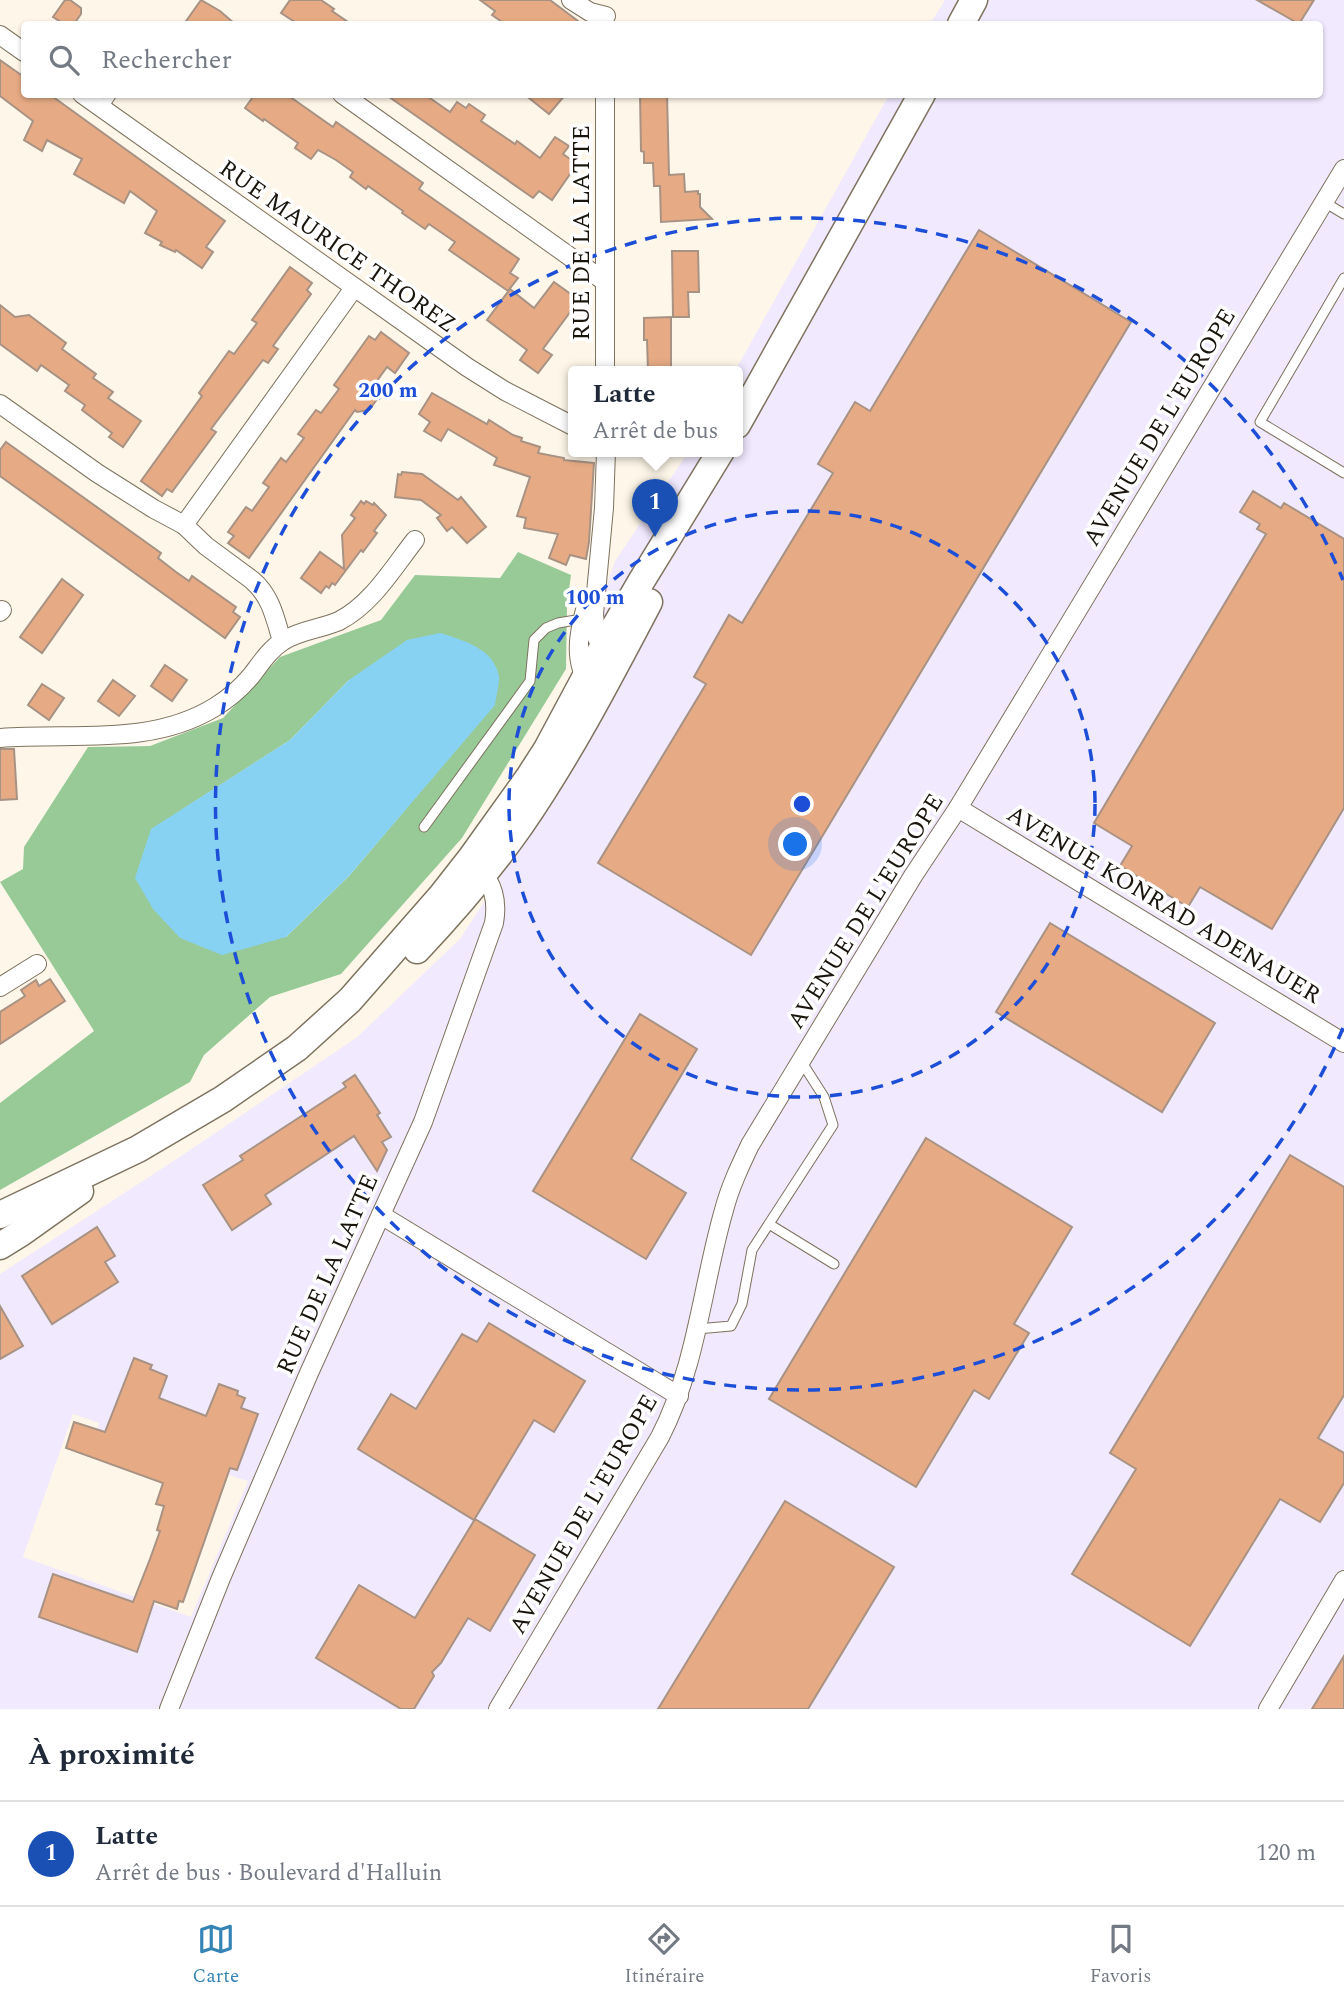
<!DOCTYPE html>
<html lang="fr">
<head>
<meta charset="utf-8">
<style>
  :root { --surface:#fff; --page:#f2f2f3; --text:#1f2937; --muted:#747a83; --line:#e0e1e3; --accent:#3484b5 }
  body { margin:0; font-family:Spectral,serif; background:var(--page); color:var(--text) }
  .you { position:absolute; left:796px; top:845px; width:24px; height:24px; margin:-18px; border:5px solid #fff; border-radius:50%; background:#1a73e8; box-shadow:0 0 0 10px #1a73e833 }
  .badge { display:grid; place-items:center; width:46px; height:46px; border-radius:50%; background:var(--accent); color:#fff; font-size:23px; font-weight:700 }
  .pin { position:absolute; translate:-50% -58px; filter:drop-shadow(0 2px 4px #0008) }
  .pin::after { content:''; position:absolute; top:37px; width:24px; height:21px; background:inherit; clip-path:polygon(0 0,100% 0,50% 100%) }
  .popup { position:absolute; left:568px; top:366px; width:175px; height:91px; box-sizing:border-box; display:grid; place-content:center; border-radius:7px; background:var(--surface); filter:drop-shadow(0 2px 5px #0005); font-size:23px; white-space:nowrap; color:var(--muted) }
  .popup b { font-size:26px; color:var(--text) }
  .popup::after { content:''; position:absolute; left:50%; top:100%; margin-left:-14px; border:14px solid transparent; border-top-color:var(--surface) }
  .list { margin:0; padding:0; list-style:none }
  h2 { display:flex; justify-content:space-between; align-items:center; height:91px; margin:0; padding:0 28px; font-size:30px }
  h2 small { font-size:23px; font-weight:400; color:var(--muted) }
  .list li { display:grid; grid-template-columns:46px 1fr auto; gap:21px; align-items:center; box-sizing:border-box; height:105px; padding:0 28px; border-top:2px solid var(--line) }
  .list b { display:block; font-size:26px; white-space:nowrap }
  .list p { margin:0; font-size:23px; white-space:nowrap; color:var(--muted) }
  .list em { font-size:23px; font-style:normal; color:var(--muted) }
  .icon { flex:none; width:38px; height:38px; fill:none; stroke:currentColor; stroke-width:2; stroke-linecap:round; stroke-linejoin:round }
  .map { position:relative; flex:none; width:1344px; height:1709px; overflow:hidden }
  .search { position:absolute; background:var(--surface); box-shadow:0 2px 5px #0004; left:21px; right:21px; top:21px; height:77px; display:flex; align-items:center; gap:18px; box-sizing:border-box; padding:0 24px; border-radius:7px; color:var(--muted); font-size:26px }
  .sheet { height:196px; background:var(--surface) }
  nav { display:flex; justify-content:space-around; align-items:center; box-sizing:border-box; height:98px; border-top:2px solid var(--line); background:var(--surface); font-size:19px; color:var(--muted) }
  nav a { display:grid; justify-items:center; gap:4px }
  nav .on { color:var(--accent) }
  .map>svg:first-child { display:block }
  .industrial { fill:#f1e9fe; fill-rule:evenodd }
  .forest { fill:#98ca98; fill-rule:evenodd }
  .water { fill:#87d2f3 }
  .building { fill:#e6ab84; stroke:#a89284; stroke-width:2 }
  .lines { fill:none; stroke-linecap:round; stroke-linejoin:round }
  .lane-casing { stroke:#7d725e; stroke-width:11 }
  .street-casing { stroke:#7d725e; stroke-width:20 }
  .secondary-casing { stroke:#7d725e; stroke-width:29 }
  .lane { stroke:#fff; stroke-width:9 }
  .street { stroke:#fff; stroke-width:18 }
  .secondary { stroke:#fff; stroke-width:26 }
  .ring { fill:none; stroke:#1d4ed8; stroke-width:3.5; stroke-dasharray:12 9 }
  .labels { text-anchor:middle; stroke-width:7; stroke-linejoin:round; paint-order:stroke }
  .street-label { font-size:24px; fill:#19140c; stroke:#fff }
  .centre { fill:#1d4ed8; stroke:#fff; stroke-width:3.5 }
  .ring-label { font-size:21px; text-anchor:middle; font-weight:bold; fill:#1d4ed8; stroke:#fff; stroke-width:7; stroke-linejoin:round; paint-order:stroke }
</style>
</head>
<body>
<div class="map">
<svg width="1344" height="1709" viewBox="0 0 1344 1709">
  <rect width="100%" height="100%" fill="#fef7e9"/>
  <path class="industrial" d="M 945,0 L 1344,0 L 1344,1709 L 0,1709 L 0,1274 L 178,1158 L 356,1038 L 460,939 L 513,857 L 615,561 L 689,451 L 737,451 L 737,371 L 735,371 L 889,95 L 1320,94 L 1320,24 L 930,24 ZM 73,1414 L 99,1423 L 96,1434 L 248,1481 L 191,1617 L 23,1557 Z"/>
  <path class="forest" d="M 518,552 L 571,575 L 567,605 L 566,669 L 462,838 L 341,974 L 270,997 L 204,1055 L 190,1082 L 0,1190 L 0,1103 L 94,1031 L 0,882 L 23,869 L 24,847 L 88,747 L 150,746 L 223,718 L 280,657 L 381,620 L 415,575 L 500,578 ZM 349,680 L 494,705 L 349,876 L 286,937 L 152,829 L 290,740 Z"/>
  <path class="water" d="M 440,633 C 463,640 495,649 499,677 C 499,686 496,697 495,705 L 349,876 L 286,937 L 222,955 L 180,938 L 153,909 L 135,878 L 151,829 L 290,740 L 349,680 L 407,640 Z"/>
  <g class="building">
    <path d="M 65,0 L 70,0 L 81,8 L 81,14 L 74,24 L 64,24 L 53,17 Z"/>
    <path d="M 201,0 L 220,11 L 235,24 L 184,24 Z"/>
    <path d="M 290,0 L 321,0 L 334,9 L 332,11 L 351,24 L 298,24 L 281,13 Z"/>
    <path d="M 480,0 L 550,0 L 582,24 L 505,24 L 492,15 L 495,11 Z"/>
    <path d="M 1257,0 L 1314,0 L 1299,24 Z"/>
    <path d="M 0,60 L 24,77 L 24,94 L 49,94 L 225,221 L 206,247 L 213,252 L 202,268 L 176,250 L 175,252 L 160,245 L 162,242 L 145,233 L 157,211 L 130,191 L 124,203 L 74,174 L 82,159 L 47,140 L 42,151 L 24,140 L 33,121 L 0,96 Z"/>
    <path d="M 255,94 L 286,94 L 333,127 L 336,122 L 423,183 L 419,189 L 519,259 L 510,273 L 518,278 L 508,291 L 449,250 L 455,242 L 429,224 L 425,229 L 402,213 L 403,211 L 368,186 L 366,189 L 350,177 L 353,172 L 336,160 L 318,150 L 311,159 L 295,148 L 298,143 L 264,119 L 263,121 L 245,108 Z"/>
    <path d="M 385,94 L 424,94 L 450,112 L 457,102 L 466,108 L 469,104 L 485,115 L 481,121 L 515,144 L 517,141 L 540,158 L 555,137 L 569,146 L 563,154 L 577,164 L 552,200 L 539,191 L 533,198 Z"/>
    <path d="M 524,94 L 566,94 L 549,114 Z"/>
    <path d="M 640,94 L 667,94 L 669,175 L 684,174 L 685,192 L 698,191 L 698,194 L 700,194 L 700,207 L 712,219 L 661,222 L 660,186 L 654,186 L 653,163 L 644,163 L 644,152 L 641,151 Z"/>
    <path d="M 979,230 L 1131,322 L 751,955 L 598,863 L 706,684 L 694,677 L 729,615 L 742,623 L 833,473 L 818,464 L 855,402 L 870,411 Z"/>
    <path d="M 672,251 L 698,251 L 699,292 L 688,292 L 689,317 L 673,317 Z"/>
    <path d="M 290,267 L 312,283 L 307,290 L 311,294 L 273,346 L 278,349 L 268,363 L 263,360 L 211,429 L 216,432 L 172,492 L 167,489 L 162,496 L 141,481 L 202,396 L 199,393 L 229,351 L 234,354 L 257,323 L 252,320 Z"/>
    <path d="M 554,282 L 579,300 L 543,349 L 552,355 L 538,373 L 520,360 L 527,350 L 487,320 L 510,289 L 534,308 Z"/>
    <path d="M 0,305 L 15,317 L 29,315 L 66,343 L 62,349 L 96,374 L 93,378 L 113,392 L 108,398 L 141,421 L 123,447 L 109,437 L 112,433 L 82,410 L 85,405 L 65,391 L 69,385 L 41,365 L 37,371 L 0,344 Z"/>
    <path d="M 671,317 L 671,371 L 648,371 L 647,340 L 644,340 L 644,318 Z"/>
    <path d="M 381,332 L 409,353 L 395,373 L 387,367 L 369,392 L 378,398 L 369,410 L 357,412 L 355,410 L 249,558 L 228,543 L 234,536 L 228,532 L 246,507 L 252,511 L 269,487 L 263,483 L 281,458 L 286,462 L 304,438 L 298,434 L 316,410 L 321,413 L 339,389 L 334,385 L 369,336 L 375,340 Z"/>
    <path d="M 432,393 L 487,424 L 489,420 L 513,435 L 522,438 L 521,441 L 540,447 L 538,453 L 564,458 L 564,460 L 594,463 L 589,542 L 586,559 L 570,555 L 566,565 L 549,558 L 558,534 L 524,528 L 526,518 L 517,516 L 530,477 L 494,465 L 497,458 L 448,429 L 441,441 L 424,431 L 430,422 L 419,414 Z"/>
    <path d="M 6,442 L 161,553 L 158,558 L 176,572 L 189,581 L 192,576 L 236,607 L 233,612 L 240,617 L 225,638 L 0,476 L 0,450 Z"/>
    <path d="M 402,472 L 422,474 L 458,500 L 461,497 L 486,527 L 467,543 L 452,527 L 447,531 L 437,518 L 441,515 L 421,500 L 395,497 L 398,474 L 401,475 Z"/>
    <path d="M 1253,491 L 1281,508 L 1284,503 L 1344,539 L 1344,808 L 1272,929 L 1200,887 L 1188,907 L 1120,866 L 1132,846 L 1094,823 L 1266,534 L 1257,529 L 1260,524 L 1240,512 Z"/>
    <path d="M 361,501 L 364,504 L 366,501 L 373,505 L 374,503 L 386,515 L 374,531 L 377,533 L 363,552 L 361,550 L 335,585 L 332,583 L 329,588 L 326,586 L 321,593 L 301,578 L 320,552 L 344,569 L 342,535 L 355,518 L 351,515 Z"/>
    <path d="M 62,579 L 83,595 L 42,653 L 20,637 Z"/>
    <path d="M 165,665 L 187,680 L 172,701 L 151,686 Z"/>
    <path d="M 113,680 L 135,696 L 119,716 L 98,701 Z"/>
    <path d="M 42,684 L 64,698 L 49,720 L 28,705 Z"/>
    <path d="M 0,749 L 14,749 L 17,799 L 0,800 Z"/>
    <path d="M 1050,923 L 1215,1023 L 1162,1112 L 996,1012 Z"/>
    <path d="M 50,979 L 65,1001 L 0,1044 L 0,1012 L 25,996 L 21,990 L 36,980 L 39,986 Z"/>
    <path d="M 640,1014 L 697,1049 L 631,1159 L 686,1193 L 646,1259 L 533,1191 Z"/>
    <path d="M 355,1075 L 380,1113 L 377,1115 L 391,1137 L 382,1142 L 387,1150 L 377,1171 L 354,1136 L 265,1195 L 271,1204 L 232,1230 L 203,1185 L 243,1160 L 240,1156 L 346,1087 L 343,1083 Z"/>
    <path d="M 926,1138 L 1072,1227 L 1014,1324 L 1029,1333 L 989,1399 L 974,1390 L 916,1487 L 769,1399 Z"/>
    <path d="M 1290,1155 L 1344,1187 L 1344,1395 L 1318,1438 L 1344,1453 L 1344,1483 L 1320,1522 L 1280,1499 L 1190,1646 L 1072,1574 L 1136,1469 L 1110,1453 Z"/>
    <path d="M 97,1227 L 115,1256 L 105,1262 L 118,1282 L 52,1324 L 22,1276 Z"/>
    <path d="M 0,1306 L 23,1346 L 0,1359 Z"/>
    <path d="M 489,1323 L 585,1381 L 554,1432 L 534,1420 L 474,1520 L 358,1449 L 391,1394 L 416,1409 L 462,1334 L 477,1342 Z"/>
    <path d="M 134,1358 L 152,1365 L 150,1369 L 167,1376 L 159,1398 L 206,1416 L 219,1384 L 238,1391 L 237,1395 L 245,1398 L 241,1408 L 258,1414 L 237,1470 L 230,1468 L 183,1602 L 179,1601 L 177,1609 L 154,1601 L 137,1652 L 39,1617 L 53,1574 L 133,1602 L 150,1559 L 160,1531 L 157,1530 L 164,1506 L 156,1504 L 163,1483 L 66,1448 L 74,1422 L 105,1432 Z"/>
    <path d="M 785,1501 L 894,1567 L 808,1709 L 658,1709 Z"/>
    <path d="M 475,1519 L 535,1555 L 490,1631 L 468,1618 L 441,1663 L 432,1672 L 434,1676 L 414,1709 L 401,1709 L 316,1658 L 359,1585 L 415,1618 Z"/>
    <path d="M 1344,1656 L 1344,1709 L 1312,1709 Z"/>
  </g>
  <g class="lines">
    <g class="lane-casing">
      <g id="lane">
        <path d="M 102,109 L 112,94"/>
        <path d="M 1324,202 L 1344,214"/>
        <path d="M 1344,278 L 1260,422 L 1344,473"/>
        <path d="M 424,827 L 530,681 L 534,640 L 546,628 L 558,623 L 582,619"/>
        <path d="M 769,1224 L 834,1264"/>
        <path d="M 697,1329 L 731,1326 L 742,1304 L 752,1250 L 833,1125 L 824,1097 L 801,1061"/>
      </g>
    </g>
    <g class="street-casing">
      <g id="street">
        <path d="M 571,0 L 590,12 L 606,16"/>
        <path d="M 0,35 L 24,52"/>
        <path d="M 82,94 L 467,367 L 505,391 L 573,426"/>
        <path d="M 342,94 L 604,281"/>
        <path d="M 605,94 L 605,371"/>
        <path d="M 0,404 L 97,473 L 154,509 L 184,525 L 206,546 L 252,580 C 271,596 275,618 282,641"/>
        <path d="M 184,525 L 354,288"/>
        <path d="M 588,599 C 580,627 572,657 588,683"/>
        <path d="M 0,612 L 2,610"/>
        <path d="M 606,655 L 596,636 L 594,614 L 604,508 L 606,451"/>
        <path d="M 0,738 C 72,732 150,747 215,707 C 228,699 241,688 251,676 C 261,663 270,649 283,641 C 300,630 321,629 339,621 C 372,604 393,568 415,540"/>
        <path d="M 958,808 L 1344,1043"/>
        <path d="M 0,987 L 37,964"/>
        <path d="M 381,1215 L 679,1396"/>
        <path d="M 169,1709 L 221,1578 L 309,1373 L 423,1122 L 494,923 C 498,900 493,884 478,866"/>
        <path d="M 498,1709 L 660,1437 C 697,1365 702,1286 724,1210 C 730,1187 740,1166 750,1145 L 913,876 L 958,808 L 1344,169"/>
        <path d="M 1268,1709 L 1344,1580"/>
      </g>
    </g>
    <g class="secondary-casing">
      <g id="secondary">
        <path d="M 961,24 L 974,0"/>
        <path d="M 737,425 L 922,94"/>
        <path d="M 417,950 C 454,911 489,870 520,826 C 569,755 609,678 649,602"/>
        <path d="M 0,1215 L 138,1149 L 223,1099 L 297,1048 L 350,1000 L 442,895 L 471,858 L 529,777 L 547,749 L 585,678 L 642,580 L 721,451"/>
        <path d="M 0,1246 L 21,1233 L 80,1191"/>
      </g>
    </g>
    <use href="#lane" class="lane"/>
    <use href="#street" class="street"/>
    <use href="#secondary" class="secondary"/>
  </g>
  <g class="ring">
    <circle cx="802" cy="804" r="293"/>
    <path d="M1343 1028A586 586 0 1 1 1343 580"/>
  </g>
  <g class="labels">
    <g class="street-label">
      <text transform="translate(581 233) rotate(-90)" y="8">RUE DE LA LATTE</text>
      <text transform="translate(338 246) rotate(35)" y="8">RUE MAURICE THOREZ</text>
      <text transform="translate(1159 427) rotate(-59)" y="8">AVENUE DE L'EUROPE</text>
      <text transform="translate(1164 904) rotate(31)" y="8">AVENUE KONRAD ADENAUER</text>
      <text transform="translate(865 911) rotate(-58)" y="8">AVENUE DE L'EUROPE</text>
      <text transform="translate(327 1274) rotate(-66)" y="8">RUE DE LA LATTE</text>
      <text transform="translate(583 1514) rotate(-60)" y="8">AVENUE DE L'EUROPE</text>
    </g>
  </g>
  <circle cx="802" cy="804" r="10" class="centre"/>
  <g class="ring-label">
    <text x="388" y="397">200 m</text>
    <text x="595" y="604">100 m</text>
  </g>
</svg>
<div class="you"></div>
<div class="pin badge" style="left:655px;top:537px;background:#1a4fb4">1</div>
<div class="popup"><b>Latte</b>Arrêt de bus</div>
<div class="search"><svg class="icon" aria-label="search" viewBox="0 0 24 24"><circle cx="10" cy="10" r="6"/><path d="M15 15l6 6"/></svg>Rechercher</div>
</div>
<section class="sheet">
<h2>À proximité<small></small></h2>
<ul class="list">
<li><span class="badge" style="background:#1a4fb4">1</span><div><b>Latte</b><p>Arrêt de bus · Boulevard d'Halluin</p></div><em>120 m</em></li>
</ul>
</section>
<nav>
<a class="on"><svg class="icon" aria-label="map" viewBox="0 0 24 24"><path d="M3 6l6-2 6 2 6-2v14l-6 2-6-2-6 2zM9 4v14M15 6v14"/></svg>Carte</a>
<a><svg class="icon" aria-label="directions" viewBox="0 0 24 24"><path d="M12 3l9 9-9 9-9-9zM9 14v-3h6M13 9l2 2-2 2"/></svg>Itinéraire</a>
<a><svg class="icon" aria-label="saved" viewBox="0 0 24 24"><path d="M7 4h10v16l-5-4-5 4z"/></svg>Favoris</a>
</nav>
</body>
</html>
